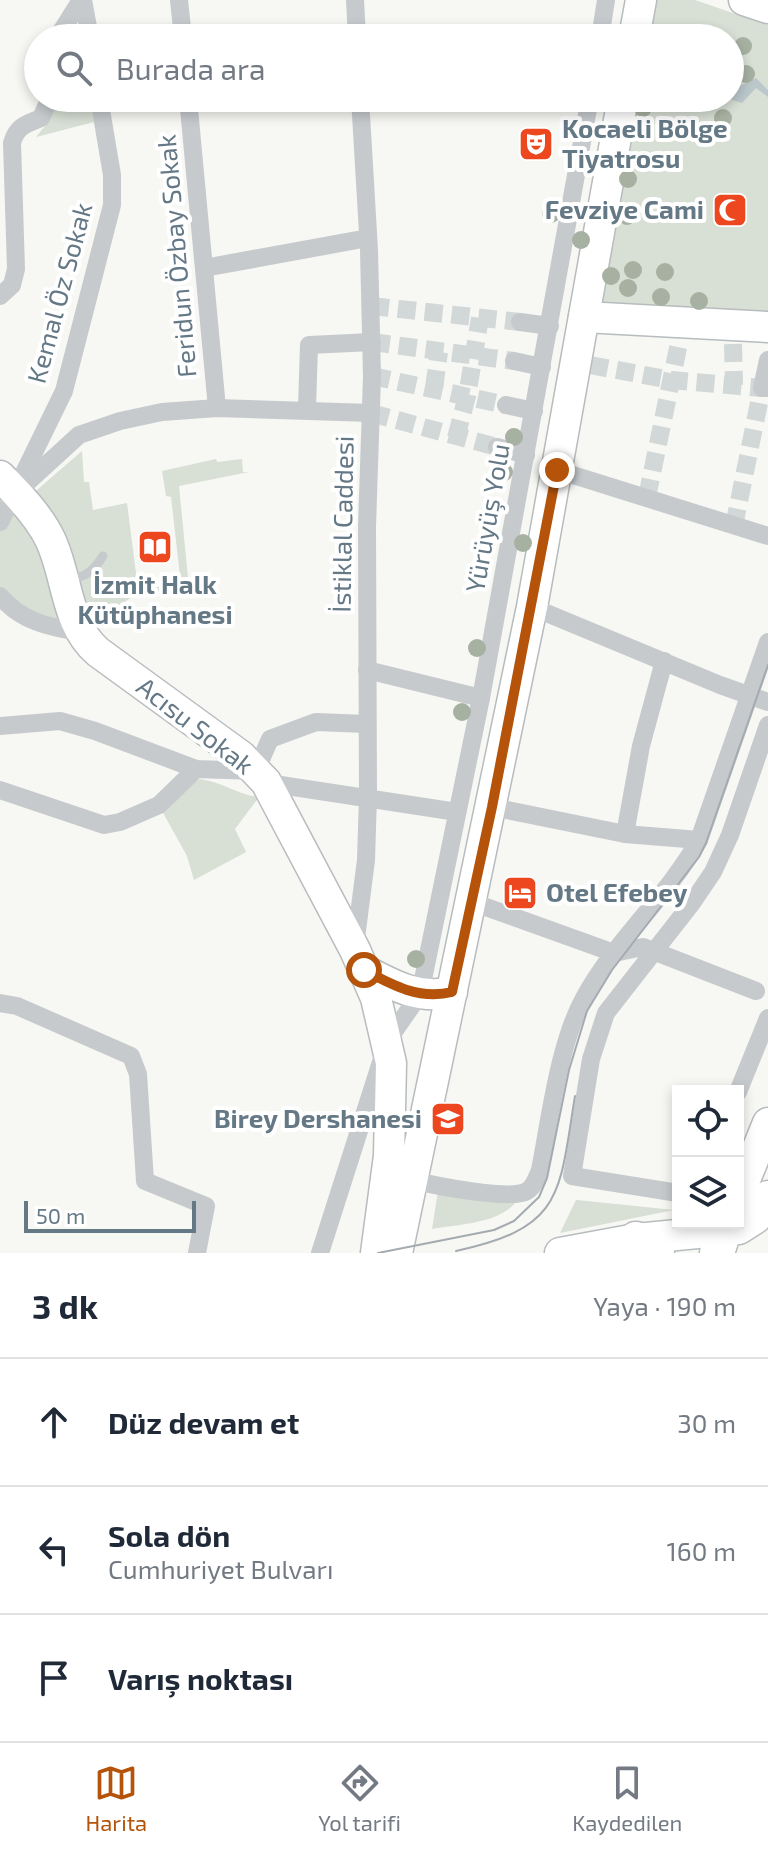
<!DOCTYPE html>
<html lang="tr">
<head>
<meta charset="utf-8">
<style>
  :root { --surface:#fff; --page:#f6f6f7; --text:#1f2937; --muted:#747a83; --line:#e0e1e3; --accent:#b45309 }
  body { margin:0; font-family:"Exo 2",sans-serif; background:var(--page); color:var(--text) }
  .controls { position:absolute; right:24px; bottom:24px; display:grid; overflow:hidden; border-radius:0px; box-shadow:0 4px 12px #0003 }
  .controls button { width:72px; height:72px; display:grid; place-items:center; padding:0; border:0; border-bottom:2px solid var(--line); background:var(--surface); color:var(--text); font:40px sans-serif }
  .scale { position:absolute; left:24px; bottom:20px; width:172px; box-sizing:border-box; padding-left:8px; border:4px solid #647886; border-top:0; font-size:22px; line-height:28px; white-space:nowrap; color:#647886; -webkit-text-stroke:6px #fff; paint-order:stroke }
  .stop { position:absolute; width:24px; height:24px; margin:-18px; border:6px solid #b45309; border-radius:50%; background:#fff }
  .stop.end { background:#b45309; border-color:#fff; box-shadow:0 2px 8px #0008 }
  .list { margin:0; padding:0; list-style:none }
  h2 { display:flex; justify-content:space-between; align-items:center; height:104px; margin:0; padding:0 32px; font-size:34px }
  h2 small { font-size:26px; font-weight:400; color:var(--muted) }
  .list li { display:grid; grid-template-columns:52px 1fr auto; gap:24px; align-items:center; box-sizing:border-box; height:128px; padding:0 32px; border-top:2px solid var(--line) }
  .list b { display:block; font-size:30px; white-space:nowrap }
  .list p { margin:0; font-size:26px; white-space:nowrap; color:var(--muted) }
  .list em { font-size:26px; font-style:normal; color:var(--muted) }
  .icon { flex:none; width:44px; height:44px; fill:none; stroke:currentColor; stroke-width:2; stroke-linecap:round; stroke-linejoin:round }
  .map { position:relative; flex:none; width:768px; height:1253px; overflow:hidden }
  .search { position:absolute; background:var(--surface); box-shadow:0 4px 12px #0003; left:24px; right:24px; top:24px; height:88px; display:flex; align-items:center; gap:20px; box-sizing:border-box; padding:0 28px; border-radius:44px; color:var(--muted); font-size:30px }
  .sheet { height:488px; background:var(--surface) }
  nav { display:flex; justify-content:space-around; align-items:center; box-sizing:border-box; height:112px; border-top:2px solid var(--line); background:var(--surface); font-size:22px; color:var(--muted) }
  nav a { display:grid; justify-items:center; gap:4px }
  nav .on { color:var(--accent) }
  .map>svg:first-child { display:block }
  .green { fill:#d8dfd4 }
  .water { fill:#bbc8cb }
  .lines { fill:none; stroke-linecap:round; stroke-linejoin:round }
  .street-tunnel { stroke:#d2d7d8; stroke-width:18; stroke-dasharray:18 9; stroke-linecap:butt }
  .primary-casing { stroke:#b7bcbf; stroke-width:33 }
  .highway-casing { stroke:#b8bcbf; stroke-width:37 }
  .lane { stroke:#c6cacd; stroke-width:9 }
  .street { stroke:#c6cacd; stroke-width:18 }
  .primary { stroke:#fff; stroke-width:30 }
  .highway { stroke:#fff; stroke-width:34 }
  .tram { stroke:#a4abb0; stroke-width:2 }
  .tree { fill:#a7b1a2 }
  .route { stroke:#b45309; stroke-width:10 }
  .labels { text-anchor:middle; stroke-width:8; stroke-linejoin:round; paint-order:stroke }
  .poi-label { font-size:26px; font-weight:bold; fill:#647886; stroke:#fff; text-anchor:start }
  .street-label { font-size:26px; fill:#647886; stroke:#fff }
</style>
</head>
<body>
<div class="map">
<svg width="768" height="1253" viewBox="0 0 768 1253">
  <rect width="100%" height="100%" fill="#f7f7f3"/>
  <g class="green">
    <path d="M 653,0 L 695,0 L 768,25 L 768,317 L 600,310 L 636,98 L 730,98 L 730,38 L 646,38 Z"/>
    <path d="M 56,98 L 90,98 L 94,122 L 36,137 L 50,120 Z"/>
    <path d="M 82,451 L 84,482 L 89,482 L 93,510 L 127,503 L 138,589 L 181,584 L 171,497 L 166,496 L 162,471 L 216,459 L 217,462 L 242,459 L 243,472 L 249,472 L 179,486 L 189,588 L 135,595 L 79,632 L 0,596 L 0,522 Z"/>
    <path d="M 200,779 C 222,782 238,795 259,797 L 235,829 L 246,852 L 194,880 L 187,856 L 162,811 L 192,783 Z"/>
    <path d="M 438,1191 L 517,1200 C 502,1224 457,1224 432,1229 Z"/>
    <path d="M 576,1200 L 577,1200 L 674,1210 L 560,1233 Z"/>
  </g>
  <path class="water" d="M 756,78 L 768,90 L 768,97 L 756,88 L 742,103 L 726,98 L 730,98 L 730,82 L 742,85 Z"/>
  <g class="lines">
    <g class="street-tunnel">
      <path d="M 371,306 L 520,322"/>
      <path d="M 372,342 L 514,361"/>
      <path d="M 733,344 L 734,385"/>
      <path d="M 590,365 L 671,380 L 762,388 L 734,526"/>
      <path d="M 372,376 L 506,405"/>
      <path d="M 434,388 L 439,352"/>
      <path d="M 371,413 L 497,447"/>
      <path d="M 456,438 L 467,396 L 480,318"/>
      <path d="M 647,497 L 679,343"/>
    </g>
    <g class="primary-casing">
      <g id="primary">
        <path d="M 744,0 L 768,8"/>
        <path d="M 634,38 L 641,0"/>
        <path d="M 584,317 L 768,327"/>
        <path d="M 0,476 C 18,494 39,516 50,539 C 68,576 65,624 98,652 L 241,756 L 266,782 L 355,950 L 376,998 L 391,1063 L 389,1156 L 376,1253"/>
        <path d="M 364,970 C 392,985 419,1000 452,992"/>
        <path d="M 738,1197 L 768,1123"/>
        <path d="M 397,1253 L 532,607 L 623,98"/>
        <path d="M 560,1253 L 636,1239 L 739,1229 L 756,1218 L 768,1196"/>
      </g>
    </g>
    <g class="highway-casing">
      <g id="highway">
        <path d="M 636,1239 L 657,1253"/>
        <path d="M 717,1253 L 724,1231"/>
      </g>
    </g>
    <path class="lane" d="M 68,579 C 86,578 94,570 103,556"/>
    <g class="street">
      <path d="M 83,0 L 90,38"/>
      <path d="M 179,0 L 183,38"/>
      <path d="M 355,0 L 357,38"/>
      <path d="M 57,38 L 81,0"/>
      <path d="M 600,38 L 606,0"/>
      <path d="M 188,98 L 217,408"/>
      <path d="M 204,268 L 368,238"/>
      <path d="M 0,296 L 12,285 L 16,269 L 12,143 C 17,126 26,124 41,118 L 50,98"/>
      <path d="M 520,322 L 550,326"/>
      <path d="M 768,360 L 762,388 L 768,388"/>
      <path d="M 514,361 L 542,367"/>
      <path d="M 506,405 L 534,411"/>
      <path d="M 307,409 L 309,345 L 372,342"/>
      <path d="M 497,447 L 526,455"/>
      <path d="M 557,470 L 768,536"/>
      <path d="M 21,488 L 79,435 L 120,421 L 162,412 L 217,408 L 371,413"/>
      <path d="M 0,522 L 64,391 L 112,205 L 112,175 L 99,98"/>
      <path d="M 0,596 C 21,621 48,627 79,632"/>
      <path d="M 532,607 L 720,685 L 768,702"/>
      <path d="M 367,670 L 481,698"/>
      <path d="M 0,726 L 60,721 L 95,731 L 196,769 L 256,771 L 270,739 L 316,722 L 367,724"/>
      <path d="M 261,782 L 457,812"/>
      <path d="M 0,790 L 104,825 L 120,822 L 159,805 L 196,769"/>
      <path d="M 492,807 L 625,834 L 699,840"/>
      <path d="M 625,834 L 641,746 L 664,661"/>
      <path d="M 472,902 L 614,953 L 643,947 L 756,991"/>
      <path d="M 355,946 L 366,860 L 368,796 L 367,527 L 372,376 L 369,250 L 360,98"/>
      <path d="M 0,1003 L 17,1006 L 131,1056 L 138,1074 L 145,1181 L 206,1206 L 197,1253"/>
      <path d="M 738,1092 L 768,1018"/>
      <path d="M 412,1180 C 432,1185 511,1201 527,1191 C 534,1187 537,1177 540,1170 C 550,1119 559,1043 584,998 C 615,941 667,897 699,840 L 768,642"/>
      <path d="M 678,1193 L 572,1176 L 591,1059 L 606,1013 L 692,903 L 713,872 L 730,835 L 768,725"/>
      <path d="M 320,1253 L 388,1040 L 420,994 L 481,698 L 590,98"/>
    </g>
    <use href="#primary" class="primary"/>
    <use href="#highway" class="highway"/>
    <g class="tram">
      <path d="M 456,1251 C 564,1228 559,1194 575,1096"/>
      <path d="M 378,1253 L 494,1230 L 514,1221 L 539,1197 L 547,1178 L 569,1070 L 587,1011 L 612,970 L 699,857 L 706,843 L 768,665"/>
    </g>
  </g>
  <g class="tree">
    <circle cx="743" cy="46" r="9"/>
    <circle cx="746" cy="74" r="9"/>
    <circle cx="643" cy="108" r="9"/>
    <circle cx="723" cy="118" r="9"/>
    <circle cx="628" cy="179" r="9"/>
    <circle cx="551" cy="214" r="9"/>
    <circle cx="627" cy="216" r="9"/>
    <circle cx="581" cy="240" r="9"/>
    <circle cx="633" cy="270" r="9"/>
    <circle cx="665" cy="272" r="9"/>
    <circle cx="611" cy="276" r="9"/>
    <circle cx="628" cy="288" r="9"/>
    <circle cx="661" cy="297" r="9"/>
    <circle cx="699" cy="301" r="9"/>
    <circle cx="514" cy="437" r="9"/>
    <circle cx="504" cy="472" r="9"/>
    <circle cx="523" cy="543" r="9"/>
    <circle cx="477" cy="648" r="9"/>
    <circle cx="462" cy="712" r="9"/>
    <circle cx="416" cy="959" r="9"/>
  </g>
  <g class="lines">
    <path class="route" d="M 364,970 C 392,985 419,1000 452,992 L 492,807 L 557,470"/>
  </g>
  <defs>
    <g id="theatre-square" transform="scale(1.8)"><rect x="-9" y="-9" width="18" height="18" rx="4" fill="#ec471f" stroke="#fff"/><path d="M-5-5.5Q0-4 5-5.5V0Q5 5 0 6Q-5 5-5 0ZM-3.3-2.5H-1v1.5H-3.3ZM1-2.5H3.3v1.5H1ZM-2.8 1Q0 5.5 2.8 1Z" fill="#fff"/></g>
    <g id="mosque-square" transform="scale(1.8)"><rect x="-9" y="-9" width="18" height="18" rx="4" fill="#ec471f" stroke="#fff"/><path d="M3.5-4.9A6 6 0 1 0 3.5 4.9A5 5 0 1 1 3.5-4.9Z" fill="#fff"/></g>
    <g id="library-square" transform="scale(1.8)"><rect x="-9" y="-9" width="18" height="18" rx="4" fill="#ec471f" stroke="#fff"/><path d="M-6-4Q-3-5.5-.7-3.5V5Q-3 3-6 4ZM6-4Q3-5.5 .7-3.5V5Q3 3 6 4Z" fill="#fff"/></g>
    <g id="hotel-square" transform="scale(1.8)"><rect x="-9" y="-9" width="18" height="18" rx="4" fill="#ec471f" stroke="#fff"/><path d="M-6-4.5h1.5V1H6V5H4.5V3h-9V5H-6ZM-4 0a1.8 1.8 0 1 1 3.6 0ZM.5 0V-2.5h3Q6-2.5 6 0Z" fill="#fff"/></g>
    <g id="school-square" transform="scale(1.8)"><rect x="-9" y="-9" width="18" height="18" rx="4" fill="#ec471f" stroke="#fff"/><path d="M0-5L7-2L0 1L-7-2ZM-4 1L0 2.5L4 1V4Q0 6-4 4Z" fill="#fff"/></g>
  </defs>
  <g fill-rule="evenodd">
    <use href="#theatre-square" x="536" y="144"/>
    <use href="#mosque-square" x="730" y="210"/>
    <use href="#library-square" x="155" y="547"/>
    <use href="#hotel-square" x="520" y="893"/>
    <use href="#school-square" x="448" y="1119"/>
  </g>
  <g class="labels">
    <g class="poi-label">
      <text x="562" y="138">Kocaeli Bölge<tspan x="562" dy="30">Tiyatrosu</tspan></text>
      <text x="704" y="219" text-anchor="end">Fevziye Cami</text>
      <text x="155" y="594" text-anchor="middle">İzmit Halk<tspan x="155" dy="30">Kütüphanesi</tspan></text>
      <text x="546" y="902">Otel Efebey</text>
      <text x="422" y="1128" text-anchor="end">Birey Dershanesi</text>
    </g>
    <g class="street-label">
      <text transform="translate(177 256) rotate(-95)" y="9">Feridun Özbay Sokak</text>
      <text transform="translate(60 293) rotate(-75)" y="9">Kemal Öz Sokak</text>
      <text transform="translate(488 518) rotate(-80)" y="9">Yürüyüş Yolu</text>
      <text transform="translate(343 524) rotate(-89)" y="9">İstiklal Caddesi</text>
      <text transform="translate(195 726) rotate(38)" y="9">Acısu Sokak</text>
    </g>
  </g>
</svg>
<div class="controls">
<button><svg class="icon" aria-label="locate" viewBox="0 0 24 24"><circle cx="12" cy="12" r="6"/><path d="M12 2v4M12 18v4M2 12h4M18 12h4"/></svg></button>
<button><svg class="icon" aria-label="layers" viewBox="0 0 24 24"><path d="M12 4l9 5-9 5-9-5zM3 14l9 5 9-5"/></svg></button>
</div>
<div class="scale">50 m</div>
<div class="stop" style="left:364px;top:970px"></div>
<div class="stop end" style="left:557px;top:470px"></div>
<div class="search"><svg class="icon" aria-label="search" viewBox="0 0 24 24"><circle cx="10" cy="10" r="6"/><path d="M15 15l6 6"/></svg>Burada ara</div>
</div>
<section class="sheet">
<h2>3 dk<small>Yaya · 190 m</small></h2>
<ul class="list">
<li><svg class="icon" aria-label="ahead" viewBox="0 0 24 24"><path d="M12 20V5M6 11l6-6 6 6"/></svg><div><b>Düz devam et</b></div><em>30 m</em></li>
<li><svg class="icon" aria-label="left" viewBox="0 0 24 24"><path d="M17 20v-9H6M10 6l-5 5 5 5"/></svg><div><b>Sola dön</b><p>Cumhuriyet Bulvarı</p></div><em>160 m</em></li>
<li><svg class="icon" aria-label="arrive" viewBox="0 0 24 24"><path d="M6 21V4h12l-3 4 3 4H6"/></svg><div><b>Varış noktası</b></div></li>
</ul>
</section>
<nav>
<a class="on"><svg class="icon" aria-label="map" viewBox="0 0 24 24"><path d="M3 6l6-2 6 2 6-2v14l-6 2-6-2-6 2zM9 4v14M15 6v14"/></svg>Harita</a>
<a><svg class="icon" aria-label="directions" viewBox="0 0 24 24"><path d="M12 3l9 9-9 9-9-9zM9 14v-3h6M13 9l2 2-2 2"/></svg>Yol tarifi</a>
<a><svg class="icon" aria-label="saved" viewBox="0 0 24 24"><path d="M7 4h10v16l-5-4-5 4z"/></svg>Kaydedilen</a>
</nav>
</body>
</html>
